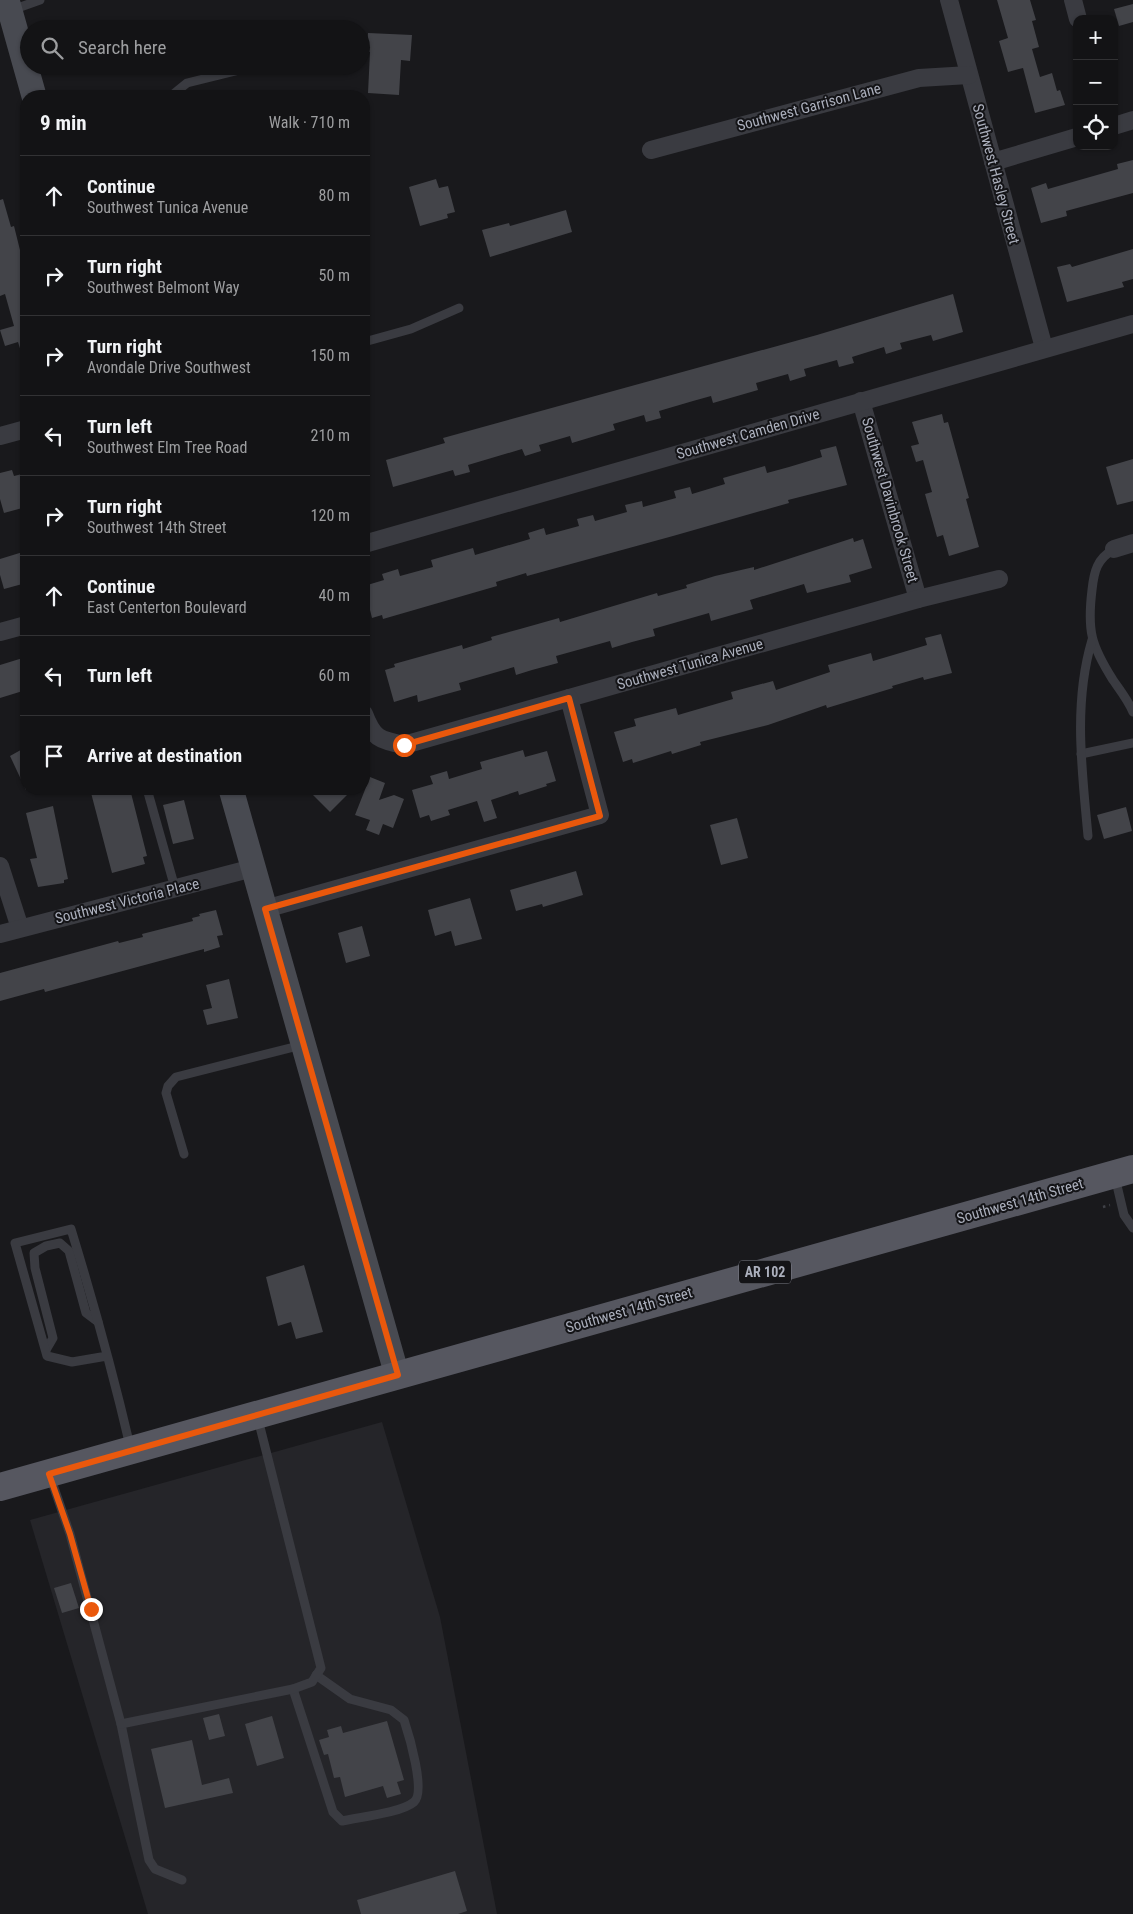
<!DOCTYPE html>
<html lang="en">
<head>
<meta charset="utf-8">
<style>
  :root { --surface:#131315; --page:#1c1c1e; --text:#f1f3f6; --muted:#9d9ea0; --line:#323234 }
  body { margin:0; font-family:"Roboto Condensed",sans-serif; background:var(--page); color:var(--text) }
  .controls { position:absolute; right:15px; top:15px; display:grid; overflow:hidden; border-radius:10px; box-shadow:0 1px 4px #0004 }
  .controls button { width:45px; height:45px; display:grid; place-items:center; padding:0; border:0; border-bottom:1px solid var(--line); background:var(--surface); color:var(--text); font:25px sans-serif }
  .stop { position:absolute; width:15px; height:15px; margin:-11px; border:4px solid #ea580c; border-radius:50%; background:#fff }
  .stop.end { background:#ea580c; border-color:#fff; box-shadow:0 1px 5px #0008 }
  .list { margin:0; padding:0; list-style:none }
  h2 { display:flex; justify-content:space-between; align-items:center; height:65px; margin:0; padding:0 20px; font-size:21px }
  h2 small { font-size:16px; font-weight:400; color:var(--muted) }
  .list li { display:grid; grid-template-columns:32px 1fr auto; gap:15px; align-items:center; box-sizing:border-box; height:80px; padding:0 20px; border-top:1px solid var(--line) }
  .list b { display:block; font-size:19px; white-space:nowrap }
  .list p { margin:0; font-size:16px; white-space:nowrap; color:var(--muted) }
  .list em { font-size:16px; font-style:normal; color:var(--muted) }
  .icon { flex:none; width:28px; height:28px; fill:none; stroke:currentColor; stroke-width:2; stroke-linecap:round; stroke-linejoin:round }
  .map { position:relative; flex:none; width:1133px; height:1914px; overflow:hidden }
  .search { position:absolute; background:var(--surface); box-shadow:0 1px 4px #0004; left:20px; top:20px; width:350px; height:55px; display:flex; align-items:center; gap:12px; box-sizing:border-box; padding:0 18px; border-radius:28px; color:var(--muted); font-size:19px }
  .panel { position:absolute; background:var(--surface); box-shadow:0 1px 4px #0004; left:20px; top:90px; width:350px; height:705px; border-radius:20px }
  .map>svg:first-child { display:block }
  .built { fill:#252529 }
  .building { fill:#434449 }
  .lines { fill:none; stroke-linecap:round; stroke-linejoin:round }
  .path { stroke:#404248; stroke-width:2.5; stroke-dasharray:2.5 4; stroke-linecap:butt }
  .lane { stroke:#3a3b41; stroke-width:9 }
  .street { stroke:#3a3b41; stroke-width:18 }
  .secondary { stroke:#484a51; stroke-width:25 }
  .primary { stroke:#565760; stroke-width:28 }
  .route { stroke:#ea580c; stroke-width:6 }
  .labels { text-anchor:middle; stroke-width:4; stroke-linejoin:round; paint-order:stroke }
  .shield { fill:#141417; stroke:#7e808a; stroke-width:1 }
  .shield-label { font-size:14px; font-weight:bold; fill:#abafbc }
  .street-label { font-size:15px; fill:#abafbc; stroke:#141417 }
</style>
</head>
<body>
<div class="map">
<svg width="1133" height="1914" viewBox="0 0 1133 1914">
  <rect width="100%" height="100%" fill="#19191c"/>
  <path class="built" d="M 382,1422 L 440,1617 L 497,1914 L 148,1914 L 30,1520 Z"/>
  <g class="building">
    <path d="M 997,0 L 1030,0 L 1036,20 L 1032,21 L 1039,47 L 1032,49 L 1040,77 L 1052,73 L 1057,91 L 1060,90 L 1065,105 L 1035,113 L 1023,68 L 1008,72 L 999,41 L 1008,38 Z"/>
    <path d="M 1133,4 L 1133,22 L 1119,26 L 1114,9 Z"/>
    <path d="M 368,33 L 412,35 L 410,61 L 401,60 L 399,95 L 368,93 L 370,52 L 367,52 Z"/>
    <path d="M 1133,160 L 1133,193 L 1066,211 L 1067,216 L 1041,223 L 1031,188 L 1046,183 L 1048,189 L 1118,169 L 1117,164 Z"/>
    <path d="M 436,179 L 439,188 L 448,186 L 455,212 L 447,214 L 448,218 L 420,226 L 409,187 Z"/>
    <path d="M 3,199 L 11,227 L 14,226 L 26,274 L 26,358 L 23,358 L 18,342 L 5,346 L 0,330 L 14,326 L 5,294 L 0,296 L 0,200 Z"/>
    <path d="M 566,210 L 572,232 L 490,257 L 482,230 L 509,223 L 510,226 Z"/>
    <path d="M 1133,249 L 1133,279 L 1122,282 L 1124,287 L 1067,302 L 1057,267 L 1070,264 L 1072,267 Z"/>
    <path d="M 953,294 L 963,332 L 933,341 L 931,335 L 900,343 L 902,349 L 886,354 L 884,347 L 852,357 L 854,363 L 839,367 L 837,360 L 804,369 L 806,376 L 790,381 L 788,374 L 756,383 L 758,390 L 713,403 L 711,396 L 693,401 L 659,411 L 661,418 L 646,422 L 644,415 L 613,424 L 615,430 L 572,443 L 570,436 L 539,445 L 541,451 L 525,456 L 522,449 L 468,465 L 470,472 L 455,476 L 453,470 L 393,487 L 386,460 L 445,443 L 443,438 L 817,335 Z"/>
    <path d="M 942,414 L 944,423 L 948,422 L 969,498 L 966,499 L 979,547 L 949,556 L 943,535 L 937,537 L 925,494 L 932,492 L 923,460 L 916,462 L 911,446 L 919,444 L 912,422 Z"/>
    <path d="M 836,446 L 847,485 L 788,500 L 789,503 L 673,536 L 527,576 L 526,573 L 496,582 L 497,586 L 383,619 L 382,615 L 372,618 L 364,586 L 384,580 L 382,574 L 398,569 L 400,576 L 433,567 L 431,560 L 473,548 L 475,555 L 530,539 L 528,533 L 544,528 L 546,535 L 579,526 L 577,519 L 593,515 L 595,521 L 627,512 L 625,505 L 642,501 L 643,507 L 676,498 L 674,491 L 690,487 L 692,494 L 725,484 L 723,478 L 765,466 L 767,473 L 789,467 L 822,457 L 820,450 Z"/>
    <path d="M 1133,459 L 1133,501 L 1117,505 L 1106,467 Z"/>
    <path d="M 12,470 L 14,476 L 26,473 L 26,507 L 4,513 L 0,499 L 0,473 Z"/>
    <path d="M 853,538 L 854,542 L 863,539 L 872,568 L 849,575 L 851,582 L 807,593 L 804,584 L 750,600 L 753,609 L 711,621 L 709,613 L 653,629 L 655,636 L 632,642 L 612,648 L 610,641 L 556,656 L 558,663 L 532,670 L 516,675 L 514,667 L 459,683 L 461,690 L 439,696 L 418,702 L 417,695 L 394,702 L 385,670 L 395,667 L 394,664 L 462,645 L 463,649 L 492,640 L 491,637 L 520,629 L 559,618 L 560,622 L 657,593 L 658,596 L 687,588 L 686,585 L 715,576 L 754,567 L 754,570 Z"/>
    <path d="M 26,551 L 26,583 L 4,589 L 0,575 L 0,559 Z"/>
    <path d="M 941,634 L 952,673 L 924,680 L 923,677 L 892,686 L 893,688 L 827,708 L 826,705 L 768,725 L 700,742 L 701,745 L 672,754 L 671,751 L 633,763 L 632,759 L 623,762 L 614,732 L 636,726 L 634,719 L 676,708 L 678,715 L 733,699 L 731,692 L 773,681 L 776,690 L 830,672 L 828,665 L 871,653 L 873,661 L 927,645 L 925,638 Z"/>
    <path d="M 26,657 L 26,690 L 0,698 L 0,665 Z"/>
    <path d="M 26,747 L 26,790 L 10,756 Z"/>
    <path d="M 523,750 L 525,757 L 547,751 L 556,781 L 546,784 L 547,786 L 519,795 L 518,791 L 491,800 L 497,818 L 484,822 L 477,801 L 448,810 L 450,815 L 431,821 L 429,815 L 420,818 L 412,790 L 433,784 L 430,776 L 447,771 L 449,779 L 482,769 L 480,762 Z"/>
    <path d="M 370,777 L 385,783 L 379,800 L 394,795 L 404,799 L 393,828 L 383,824 L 379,835 L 366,830 L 370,820 L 355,815 Z"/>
    <path d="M 90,789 L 130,789 L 147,856 L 143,857 L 145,864 L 112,873 Z"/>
    <path d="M 307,789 L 353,789 L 330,812 Z"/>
    <path d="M 184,800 L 194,839 L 173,844 L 163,805 Z"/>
    <path d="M 53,806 L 68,879 L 64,880 L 64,883 L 38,887 L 30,859 L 37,858 L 26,813 Z"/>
    <path d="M 1126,807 L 1132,831 L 1104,839 L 1097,815 Z"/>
    <path d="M 737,818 L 748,858 L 721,865 L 710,825 Z"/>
    <path d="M 576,871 L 583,895 L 543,907 L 542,904 L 516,911 L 510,890 Z"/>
    <path d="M 470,898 L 482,939 L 455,946 L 451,931 L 435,936 L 428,910 Z"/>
    <path d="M 216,910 L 223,935 L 217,936 L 220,947 L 204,952 L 204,949 L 45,992 L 44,989 L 0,1001 L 0,973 L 118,941 L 119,943 L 143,937 L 142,934 L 193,921 L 192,918 L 200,916 L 199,914 Z"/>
    <path d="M 362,926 L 370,956 L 346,963 L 338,933 Z"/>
    <path d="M 229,979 L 238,1018 L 207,1025 L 203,1010 L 212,1008 L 206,985 Z"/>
    <path d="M 304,1265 L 323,1332 L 296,1339 L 291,1322 L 278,1326 L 266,1277 Z"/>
    <path d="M 71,1583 L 79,1608 L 62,1613 L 54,1588 Z"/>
    <path d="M 219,1714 L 225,1736 L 209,1740 L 203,1718 Z"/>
    <path d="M 272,1716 L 284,1758 L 257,1766 L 245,1724 Z"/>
    <path d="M 387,1721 L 404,1780 L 397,1782 L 401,1794 L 387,1798 L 383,1786 L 345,1797 L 340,1777 L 334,1778 L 328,1754 L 324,1755 L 319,1740 L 329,1737 L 327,1730 L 341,1726 L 343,1733 Z"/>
    <path d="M 192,1740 L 202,1785 L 229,1778 L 233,1793 L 165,1808 L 151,1749 Z"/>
    <path d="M 455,1871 L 467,1911 L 458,1914 L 361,1914 L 357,1900 Z"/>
  </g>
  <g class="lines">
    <path class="path" d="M 1103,1207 L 1110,1205"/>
    <g class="lane">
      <path d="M 12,10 L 40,0"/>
      <path d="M 171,96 L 187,83 L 255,66"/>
      <path d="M 364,342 L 411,329 L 459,308"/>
      <path d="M 1114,549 C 1097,559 1094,571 1092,590 C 1087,631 1091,645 1113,680 C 1120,690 1128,700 1133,712"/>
      <path d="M 1081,754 L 1133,743"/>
      <path d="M 147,789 L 175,888"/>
      <path d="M 1088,836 C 1082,770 1073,704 1092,640"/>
      <path d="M 184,1154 L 166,1093 L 168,1086 L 176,1077 L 302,1045"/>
      <path d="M 1115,1177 L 1124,1215 L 1133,1228"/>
      <path d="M 46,1350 L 53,1338 L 35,1268 L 34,1253 L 46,1246 L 60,1243 L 69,1251 L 86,1313 L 98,1322"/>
      <path d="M 107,1356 L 72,1362 L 47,1356 L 15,1243 L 71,1229 C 93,1301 113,1373 130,1446"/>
      <path d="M 50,1476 L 70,1534 L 121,1724 L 149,1860 L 155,1869 L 182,1880"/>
      <path d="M 293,1689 L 333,1812 L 342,1821 C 359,1817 401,1813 414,1802 C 426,1792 409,1735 404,1720 L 391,1710 L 350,1699 L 316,1675"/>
      <path d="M 121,1724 L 293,1689 L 312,1682 L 321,1668 L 258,1419"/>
    </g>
    <g class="street">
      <path d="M 949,0 L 1044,348"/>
      <path d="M 1073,0 L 1078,19"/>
      <path d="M 1114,126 L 1133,120"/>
      <path d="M 651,150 L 919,78 L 969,75"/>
      <path d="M 993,162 L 1077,137"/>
      <path d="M 861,401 L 918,599"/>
      <path d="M 0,436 L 26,429"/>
      <path d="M 364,544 L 1133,324"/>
      <path d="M 1114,549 L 1133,543"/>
      <path d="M 0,632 L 26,625"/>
      <path d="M 364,714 C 373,738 379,740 404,745 L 918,599 L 999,579"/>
      <path d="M 0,866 L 20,928"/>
      <path d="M 265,909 L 600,815 L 569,698"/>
      <path d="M 0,934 L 253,868"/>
    </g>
    <g class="secondary">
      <path d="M 7,0 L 34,96"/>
      <path d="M 231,789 L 397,1375"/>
    </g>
    <path class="primary" d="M 0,1487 L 1133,1169"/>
  </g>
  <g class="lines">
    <path class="route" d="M 91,1609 L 70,1534 L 49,1474 L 398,1375 L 265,909 L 600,816 L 569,698 L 404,745"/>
  </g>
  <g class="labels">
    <rect class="shield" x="739" y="1260.5" width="52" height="23" rx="4"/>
    <g class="shield-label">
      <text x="765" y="1277">AR 102</text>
    </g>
    <g class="street-label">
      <text transform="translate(809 107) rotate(-15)" y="5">Southwest Garrison Lane</text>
      <text transform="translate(996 174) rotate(75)" y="5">Southwest Hasley Street</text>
      <text transform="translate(748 434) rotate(-16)" y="5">Southwest Camden Drive</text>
      <text transform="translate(890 500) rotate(74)" y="5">Southwest Davinbrook Street</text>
      <text transform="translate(690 664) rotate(-16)" y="5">Southwest Tunica Avenue</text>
      <text transform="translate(127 901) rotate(-14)" y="5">Southwest Victoria Place</text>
      <text transform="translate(1020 1201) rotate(-16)" y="5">Southwest 14th Street</text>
      <text transform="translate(629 1310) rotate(-16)" y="5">Southwest 14th Street</text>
    </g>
  </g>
</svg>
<div class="controls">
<button>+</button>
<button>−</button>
<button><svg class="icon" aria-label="locate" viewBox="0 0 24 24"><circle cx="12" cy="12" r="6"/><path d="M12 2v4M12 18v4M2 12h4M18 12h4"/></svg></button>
</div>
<div class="stop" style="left:404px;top:745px"></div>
<div class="stop end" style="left:91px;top:1609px"></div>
<div class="search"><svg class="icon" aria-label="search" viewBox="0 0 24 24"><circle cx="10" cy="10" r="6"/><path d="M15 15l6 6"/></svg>Search here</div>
<section class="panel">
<h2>9 min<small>Walk · 710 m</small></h2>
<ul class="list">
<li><svg class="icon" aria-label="ahead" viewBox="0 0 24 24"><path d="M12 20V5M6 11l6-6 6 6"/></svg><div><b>Continue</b><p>Southwest Tunica Avenue</p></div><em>80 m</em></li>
<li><svg class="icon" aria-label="right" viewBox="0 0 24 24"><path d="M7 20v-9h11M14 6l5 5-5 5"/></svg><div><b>Turn right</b><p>Southwest Belmont Way</p></div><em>50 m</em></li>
<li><svg class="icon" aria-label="right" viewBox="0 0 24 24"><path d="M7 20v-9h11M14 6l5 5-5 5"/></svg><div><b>Turn right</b><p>Avondale Drive Southwest</p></div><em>150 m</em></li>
<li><svg class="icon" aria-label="left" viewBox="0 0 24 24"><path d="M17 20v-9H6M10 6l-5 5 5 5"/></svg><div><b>Turn left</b><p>Southwest Elm Tree Road</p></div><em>210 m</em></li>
<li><svg class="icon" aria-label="right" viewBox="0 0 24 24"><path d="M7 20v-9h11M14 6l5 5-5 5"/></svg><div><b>Turn right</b><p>Southwest 14th Street</p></div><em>120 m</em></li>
<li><svg class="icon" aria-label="ahead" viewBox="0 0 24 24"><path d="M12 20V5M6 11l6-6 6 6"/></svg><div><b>Continue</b><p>East Centerton Boulevard</p></div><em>40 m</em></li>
<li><svg class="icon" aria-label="left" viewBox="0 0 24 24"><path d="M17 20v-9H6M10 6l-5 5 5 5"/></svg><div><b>Turn left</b></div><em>60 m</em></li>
<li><svg class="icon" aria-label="arrive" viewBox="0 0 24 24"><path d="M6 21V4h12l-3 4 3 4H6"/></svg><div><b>Arrive at destination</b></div></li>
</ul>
</section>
</div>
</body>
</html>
